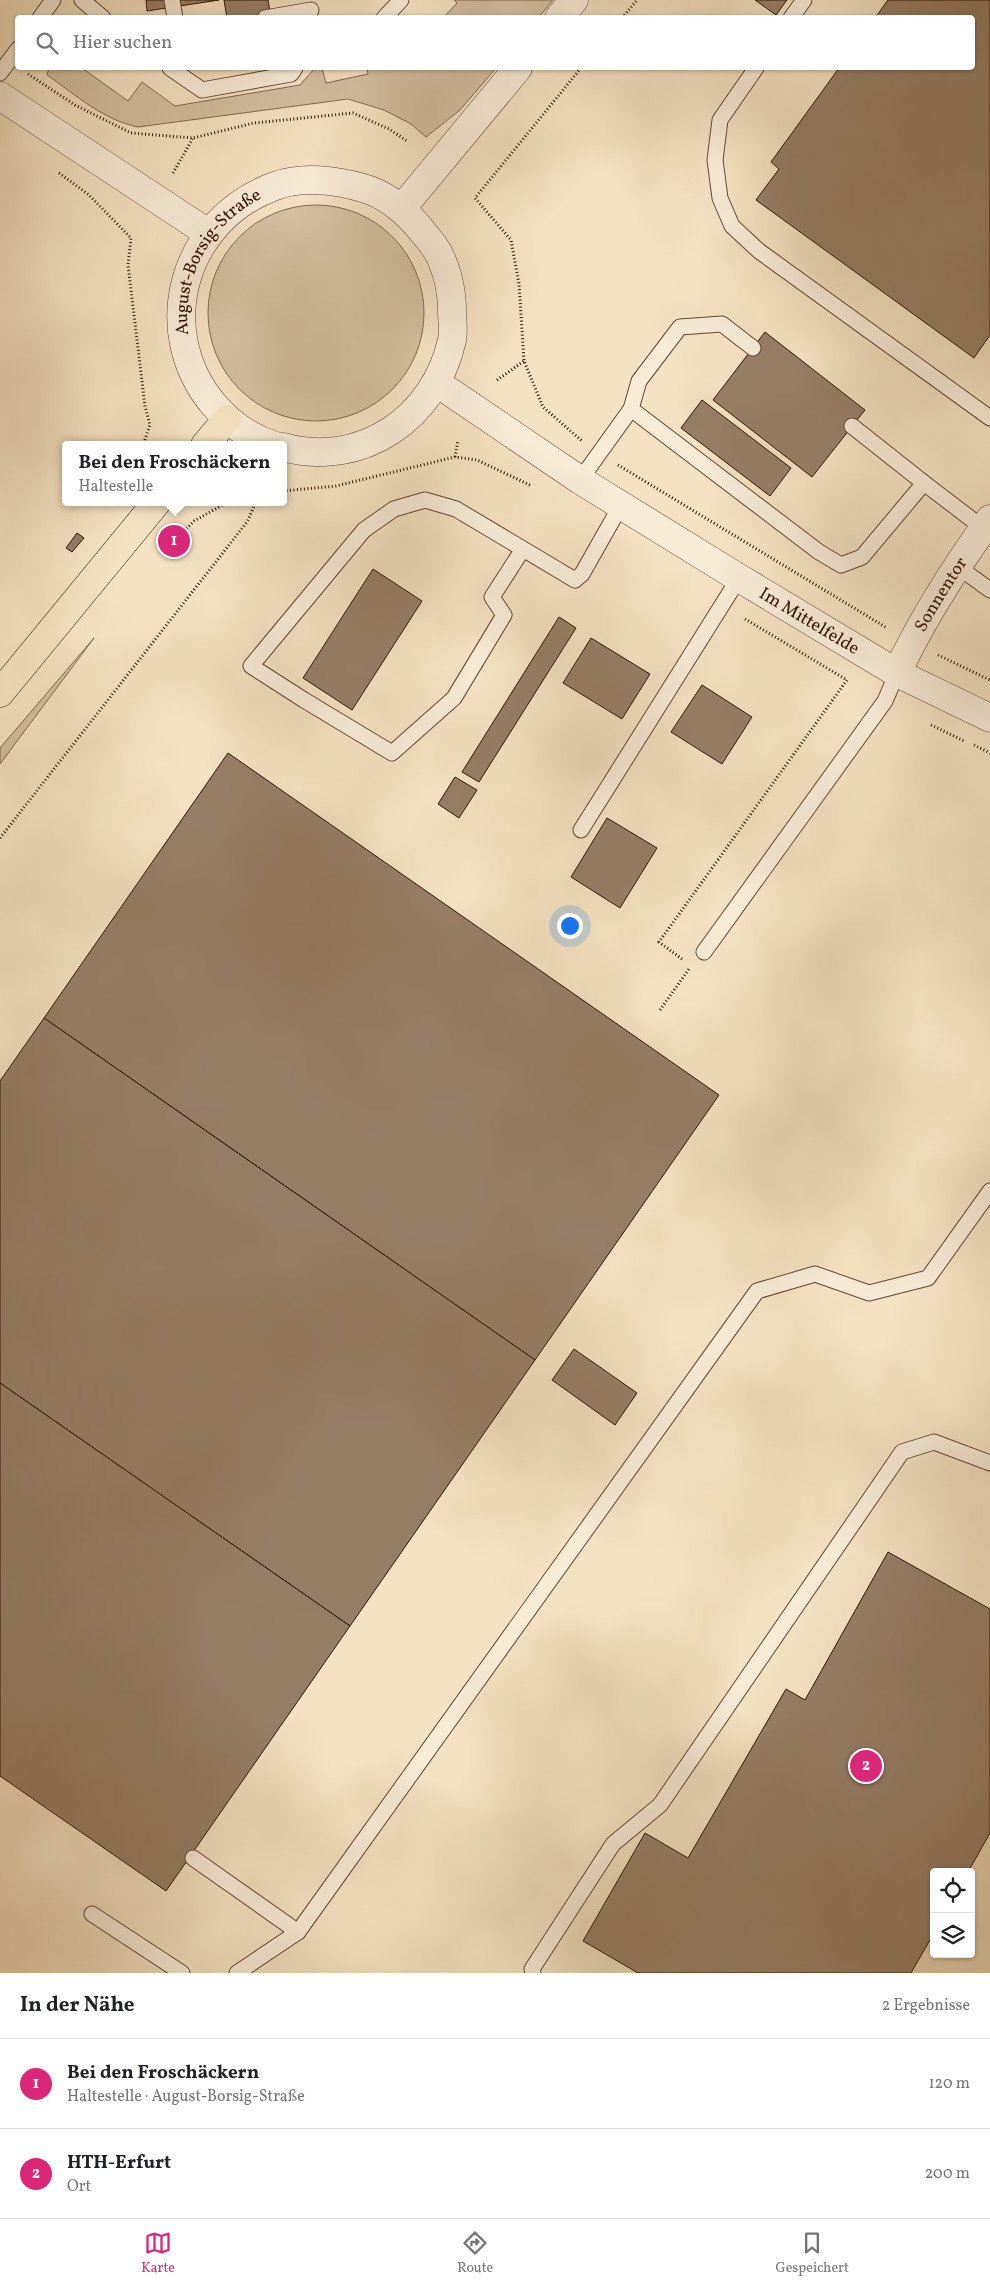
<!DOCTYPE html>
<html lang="de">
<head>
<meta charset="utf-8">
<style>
  :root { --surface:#fff; --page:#f6f6f6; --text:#202124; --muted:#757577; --line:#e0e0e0; --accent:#db2777 }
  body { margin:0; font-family:Vollkorn,serif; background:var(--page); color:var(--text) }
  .controls { position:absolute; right:15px; bottom:15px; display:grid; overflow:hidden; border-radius:5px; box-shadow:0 1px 4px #0004 }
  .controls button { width:45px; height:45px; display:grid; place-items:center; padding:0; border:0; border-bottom:1px solid var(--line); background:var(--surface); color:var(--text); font:25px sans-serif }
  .you { position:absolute; left:569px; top:925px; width:18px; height:18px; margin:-12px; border:4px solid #fff; border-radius:50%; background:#1a73e8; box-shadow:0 0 0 8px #1a73e833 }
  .badge { display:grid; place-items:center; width:32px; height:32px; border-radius:50%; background:var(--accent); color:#fff; font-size:16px; font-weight:700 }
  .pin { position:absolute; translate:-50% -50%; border:2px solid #fff; box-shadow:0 1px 5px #0006 }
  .popup { position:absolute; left:62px; top:441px; width:225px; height:65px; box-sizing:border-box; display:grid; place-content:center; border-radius:5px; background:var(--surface); filter:drop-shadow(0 1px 4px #0005); font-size:16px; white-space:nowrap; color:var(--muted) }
  .popup b { font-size:19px; color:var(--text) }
  .popup::after { content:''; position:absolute; left:50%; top:100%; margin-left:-10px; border:10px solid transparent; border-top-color:var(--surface) }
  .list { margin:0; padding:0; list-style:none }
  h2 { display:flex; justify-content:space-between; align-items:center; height:65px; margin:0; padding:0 20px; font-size:21px }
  h2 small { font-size:16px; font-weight:400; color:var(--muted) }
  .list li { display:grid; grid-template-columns:32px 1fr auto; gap:15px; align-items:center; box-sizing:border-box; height:90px; padding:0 20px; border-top:1px solid var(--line) }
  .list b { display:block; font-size:19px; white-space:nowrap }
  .list p { margin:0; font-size:16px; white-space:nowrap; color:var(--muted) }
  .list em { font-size:16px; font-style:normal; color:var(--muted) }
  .icon { flex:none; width:28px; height:28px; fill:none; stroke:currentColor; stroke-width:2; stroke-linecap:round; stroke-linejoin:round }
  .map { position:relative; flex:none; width:990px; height:1973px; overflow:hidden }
  .search { position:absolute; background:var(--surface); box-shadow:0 1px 4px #0004; left:15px; right:15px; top:15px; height:55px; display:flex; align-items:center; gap:12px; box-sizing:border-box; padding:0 18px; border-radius:5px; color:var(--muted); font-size:19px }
  .sheet { height:245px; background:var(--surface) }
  nav { display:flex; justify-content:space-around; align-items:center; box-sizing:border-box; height:70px; border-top:1px solid var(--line); background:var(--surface); font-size:14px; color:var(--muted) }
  nav a { display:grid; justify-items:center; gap:2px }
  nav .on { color:var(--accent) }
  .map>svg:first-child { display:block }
  .green { fill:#d3bfa1; stroke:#826852 }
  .building { fill:#967e66; stroke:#301202 }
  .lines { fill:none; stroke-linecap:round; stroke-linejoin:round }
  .service-casing { stroke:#614632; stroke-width:17 }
  .minor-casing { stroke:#614632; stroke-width:29 }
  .trunk-casing { stroke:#301202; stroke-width:29 }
  .path { stroke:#301202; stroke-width:3; stroke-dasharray:1 2.5; stroke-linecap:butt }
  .service { stroke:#f8ecd7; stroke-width:15 }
  .minor { stroke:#f8ecd7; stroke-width:28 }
  .trunk { stroke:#f4e2c2; stroke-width:28 }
  .labels { text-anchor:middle; stroke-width:5; stroke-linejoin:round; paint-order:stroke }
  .street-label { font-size:18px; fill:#301202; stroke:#f8ecd7 }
</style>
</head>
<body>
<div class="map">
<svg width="990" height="1973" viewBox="0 0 990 1973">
  <rect width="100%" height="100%" fill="#f4e2c2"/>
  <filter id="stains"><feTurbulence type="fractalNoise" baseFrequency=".004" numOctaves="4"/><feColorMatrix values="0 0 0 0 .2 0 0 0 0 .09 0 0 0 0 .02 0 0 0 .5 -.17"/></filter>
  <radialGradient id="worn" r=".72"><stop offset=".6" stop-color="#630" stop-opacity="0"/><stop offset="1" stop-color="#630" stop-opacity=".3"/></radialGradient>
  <g class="green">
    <path d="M 454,0 L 553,0 L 539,17 L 444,17 L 457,3 Z"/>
    <path d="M 49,68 L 82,68 L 128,101 L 142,82 L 175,106 L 300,85 L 315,68 L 322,68 L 326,83 L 368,74 L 367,68 L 496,68 L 460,110 L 426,137 L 411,124 L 384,110 L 348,99 L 138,127 C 103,120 76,95 47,75 Z"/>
    <circle cx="316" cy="313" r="108"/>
    <path d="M 94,638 L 0,764 L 0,748 Z"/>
  </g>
  <g class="building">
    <path d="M 146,0 L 219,0 L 147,11 Z"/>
    <path d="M 224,0 L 268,0 L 271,18 L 227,18 Z"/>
    <path d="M 755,0 L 787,0 L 776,15 Z"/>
    <path d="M 888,0 L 990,0 L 990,335 L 974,358 L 756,200 L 779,169 L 771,162 L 839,68 L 972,68 L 972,18 L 875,18 Z"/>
    <path d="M 765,332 L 865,410 L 812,477 L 713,400 Z"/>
    <path d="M 702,400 L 791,468 L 770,496 L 681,428 Z"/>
    <path d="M 77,533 L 84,538 L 72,552 L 66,548 Z"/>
    <path d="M 373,569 L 422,601 L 352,710 L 303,678 Z"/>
    <path d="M 559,617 L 576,628 L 479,782 L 462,772 Z"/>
    <path d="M 591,638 L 650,674 L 622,719 L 563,683 Z"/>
    <path d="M 702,685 L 752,717 L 722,764 L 671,732 Z"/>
    <path d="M 228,753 L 719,1095 L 535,1360 L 44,1018 Z"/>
    <path d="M 455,777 L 477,790 L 459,818 L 438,804 Z"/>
    <path d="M 607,818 L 657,848 L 620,908 L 571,877 Z"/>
    <path d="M 44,1018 L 535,1360 L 350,1626 L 0,1383 L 0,1081 Z"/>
    <path d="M 574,1349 L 637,1393 L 615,1425 L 552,1380 Z"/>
    <path d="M 0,1383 L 350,1626 L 166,1891 L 0,1776 Z"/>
    <path d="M 888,1552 L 990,1609 L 990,1833 L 968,1872 L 934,1872 L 934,1933 L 911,1973 L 638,1973 L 583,1941 L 645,1833 L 688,1858 L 786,1689 L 805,1700 Z"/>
  </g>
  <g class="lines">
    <g class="service-casing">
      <g id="service">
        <path d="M 82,0 L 103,18"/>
        <path d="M 172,0 L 175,18"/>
        <path d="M 40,18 L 53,0"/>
        <path d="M 265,18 L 311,10"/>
        <path d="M 384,18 L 401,0"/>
        <path d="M 791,18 L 804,0"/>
        <path d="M 170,68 L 202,90 L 291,74 L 295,68"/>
        <path d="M 756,68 L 720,120 L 715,160 L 720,198 L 732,226 L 759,251 L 990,418"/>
        <path d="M 0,73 L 18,49"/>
        <path d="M 631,409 L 639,381 L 680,327 L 722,324 L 753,348"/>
        <path d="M 852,426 L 924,483"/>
        <path d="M 580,480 L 631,409 L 819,552 L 841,565 L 862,557 L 924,483 L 983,528"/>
        <path d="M 523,549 L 492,597 L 504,615 L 454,698 L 392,753 L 304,700 L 251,666 L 364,530 L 394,509 L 425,500 L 456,509 L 575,580 L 582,574 L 621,505"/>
        <path d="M 957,566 L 990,590"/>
        <path d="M 581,830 L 739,578"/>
        <path d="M 704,952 L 885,701 L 897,673"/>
        <path d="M 193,1858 L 298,1932"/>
        <path d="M 92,1914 L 182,1973"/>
        <path d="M 237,1973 L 298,1932 L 757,1291 L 815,1274 L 869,1293 L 928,1278 L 990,1191"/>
        <path d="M 533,1973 L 532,1969 L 613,1844 L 660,1805 L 902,1452 L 934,1442 L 990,1463"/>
      </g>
    </g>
    <g class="minor-casing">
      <g id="minor">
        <path d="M 559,18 L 574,0"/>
        <path d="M 0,96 L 208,233"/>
        <path d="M 402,208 L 518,68"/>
        <path id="s1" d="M 437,383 L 580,480 L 739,578 L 897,673 L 990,718"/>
        <path id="s2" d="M 273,445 C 250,438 229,422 214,405 C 151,330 183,219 275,186 C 302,176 336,180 363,188 C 385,194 403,209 418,226 C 423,233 429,239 434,246 C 446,263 452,290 452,310 C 452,320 454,331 452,340 C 435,418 361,469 283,447"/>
        <path id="s3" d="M 897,673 C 922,619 955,568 990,519"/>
      </g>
    </g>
    <g class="trunk-casing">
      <g id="trunk">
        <path d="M 205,445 L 227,419"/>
        <path d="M 0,693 L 157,502"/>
      </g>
    </g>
    <g class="path">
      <path d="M 622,18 L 637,0"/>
      <path d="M 581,68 L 475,198 L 511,240 L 519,284 L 524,361 L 543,407 L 582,441"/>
      <path d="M 28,74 L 75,105 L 131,133 L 193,138 L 254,123 L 353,113 L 389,129 L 407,141"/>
      <path d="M 59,173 L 89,195 L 131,238 L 128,265 L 145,406 L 150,425 L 143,445"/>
      <path d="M 173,173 L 193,138"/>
      <path d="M 497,380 L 524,361"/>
      <path d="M 455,457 L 458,440"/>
      <path d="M 618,465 L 887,628"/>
      <path d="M 283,491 L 336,486 L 455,457 L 477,460 L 532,486"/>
      <path d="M 174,541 L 194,521 L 228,502"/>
      <path d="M 938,655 L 990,680"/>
      <path d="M 931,725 L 964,741"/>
      <path d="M 974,745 L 990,753"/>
      <path d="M 0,838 L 247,522 L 256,502"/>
      <path d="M 682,959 L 659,942 L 847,680 L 745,619"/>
      <path d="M 660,1010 L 689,969"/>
    </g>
    <use href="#service" class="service"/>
    <use href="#minor" class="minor"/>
    <use href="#trunk" class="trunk"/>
  </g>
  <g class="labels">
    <g class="street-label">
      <text dy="6" stroke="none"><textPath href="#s2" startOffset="236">August-Borsig-Straße</textPath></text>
      <text dy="6" stroke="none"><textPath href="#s3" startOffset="90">Sonnentor</textPath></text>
      <text dy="6" stroke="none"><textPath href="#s1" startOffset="442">Im Mittelfelde</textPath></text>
    </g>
  </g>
  <rect width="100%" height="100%" filter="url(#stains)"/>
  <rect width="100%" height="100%" fill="url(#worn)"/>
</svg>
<div class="controls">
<button><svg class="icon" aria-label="locate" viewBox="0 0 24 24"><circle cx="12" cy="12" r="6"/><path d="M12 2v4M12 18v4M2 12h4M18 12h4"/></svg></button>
<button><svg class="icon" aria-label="layers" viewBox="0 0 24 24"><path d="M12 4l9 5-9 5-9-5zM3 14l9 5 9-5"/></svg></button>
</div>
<div class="you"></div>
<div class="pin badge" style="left:174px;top:541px">1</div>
<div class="popup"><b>Bei den Froschäckern</b>Haltestelle</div>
<div class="pin badge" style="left:866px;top:1766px">2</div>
<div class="search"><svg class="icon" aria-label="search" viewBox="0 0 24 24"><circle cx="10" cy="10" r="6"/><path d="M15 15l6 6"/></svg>Hier suchen</div>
</div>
<section class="sheet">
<h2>In der Nähe<small>2 Ergebnisse</small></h2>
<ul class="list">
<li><span class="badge">1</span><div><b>Bei den Froschäckern</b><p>Haltestelle · August-Borsig-Straße</p></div><em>120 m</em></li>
<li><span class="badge">2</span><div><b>HTH-Erfurt</b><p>Ort</p></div><em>200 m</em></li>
</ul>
</section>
<nav>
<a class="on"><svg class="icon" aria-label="map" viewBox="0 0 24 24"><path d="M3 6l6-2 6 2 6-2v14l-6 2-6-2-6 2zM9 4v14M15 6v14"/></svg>Karte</a>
<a><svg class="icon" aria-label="directions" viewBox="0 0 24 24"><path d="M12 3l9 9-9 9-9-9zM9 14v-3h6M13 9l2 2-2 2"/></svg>Route</a>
<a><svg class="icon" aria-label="saved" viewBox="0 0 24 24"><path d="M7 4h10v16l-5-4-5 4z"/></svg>Gespeichert</a>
</nav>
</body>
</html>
